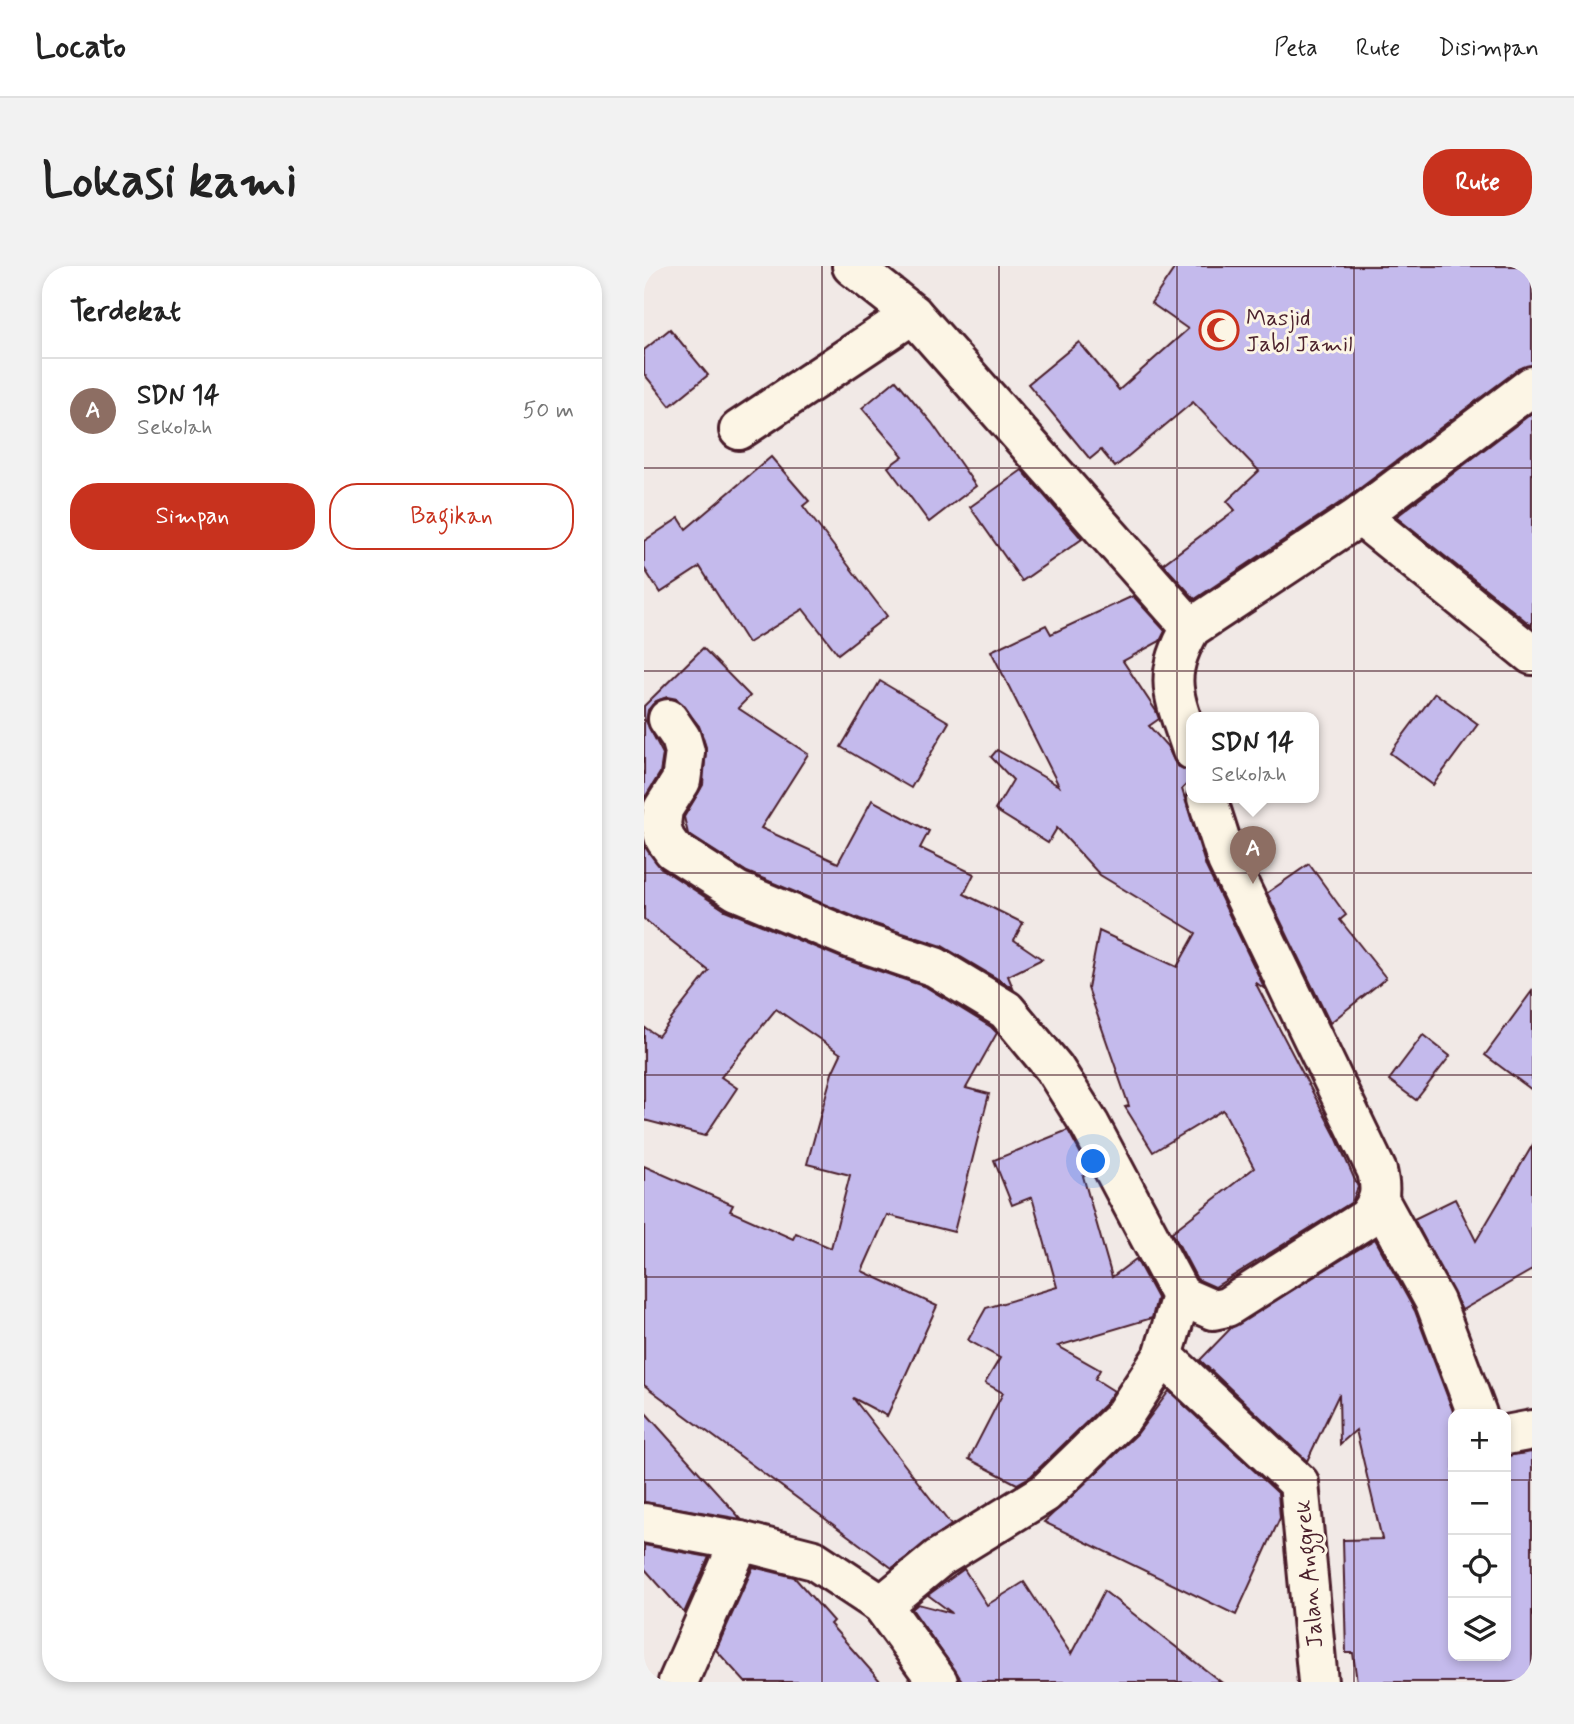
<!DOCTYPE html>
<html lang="id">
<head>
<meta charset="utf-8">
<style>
  :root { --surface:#fff; --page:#f2f2f2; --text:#222; --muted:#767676; --line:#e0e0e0; --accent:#c8321e }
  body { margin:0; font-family:Mynerve,sans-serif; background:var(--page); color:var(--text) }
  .controls { position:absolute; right:21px; bottom:21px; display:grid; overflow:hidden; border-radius:14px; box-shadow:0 4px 10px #0003 }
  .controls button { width:63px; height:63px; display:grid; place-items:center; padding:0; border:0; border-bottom:2px solid var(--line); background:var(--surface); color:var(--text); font:35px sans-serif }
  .you { position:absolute; left:450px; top:896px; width:24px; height:24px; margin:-18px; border:5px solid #fff; border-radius:50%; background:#1a73e8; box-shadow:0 0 0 10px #1a73e833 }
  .badge { display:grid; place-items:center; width:46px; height:46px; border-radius:50%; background:var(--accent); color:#fff; font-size:23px; font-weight:700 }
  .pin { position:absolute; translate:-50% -58px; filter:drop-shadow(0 2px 4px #0008) }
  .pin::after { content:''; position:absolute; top:37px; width:24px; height:21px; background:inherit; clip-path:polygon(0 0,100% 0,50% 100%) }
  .popup { position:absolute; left:542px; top:446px; width:133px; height:91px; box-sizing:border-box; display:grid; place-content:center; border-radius:14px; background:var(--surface); filter:drop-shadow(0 2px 5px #0005); font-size:23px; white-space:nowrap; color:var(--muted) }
  .popup b { font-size:26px; color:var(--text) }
  .popup::after { content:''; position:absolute; left:50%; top:100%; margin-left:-14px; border:14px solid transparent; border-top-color:var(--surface) }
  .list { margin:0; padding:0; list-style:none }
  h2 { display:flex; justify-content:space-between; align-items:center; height:91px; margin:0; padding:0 28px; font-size:30px }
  h2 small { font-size:23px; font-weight:400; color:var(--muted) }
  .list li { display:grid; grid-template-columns:46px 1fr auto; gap:21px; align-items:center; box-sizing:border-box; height:105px; padding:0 28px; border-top:2px solid var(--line) }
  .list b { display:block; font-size:26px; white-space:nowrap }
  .list p { margin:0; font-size:23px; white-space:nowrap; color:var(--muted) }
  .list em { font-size:23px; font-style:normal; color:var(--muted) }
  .actions { display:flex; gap:14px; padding:21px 28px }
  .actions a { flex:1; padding:16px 0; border:2px solid var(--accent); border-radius:28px; text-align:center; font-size:24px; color:var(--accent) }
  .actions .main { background:var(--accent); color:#fff }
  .icon { flex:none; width:38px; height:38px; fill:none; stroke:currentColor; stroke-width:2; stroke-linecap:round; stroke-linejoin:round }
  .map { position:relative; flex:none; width:888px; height:1416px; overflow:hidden; border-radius:28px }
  header { display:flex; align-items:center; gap:42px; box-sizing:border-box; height:98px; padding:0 35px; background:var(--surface); border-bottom:2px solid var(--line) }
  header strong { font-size:33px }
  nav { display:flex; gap:38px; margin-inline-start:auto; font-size:24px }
  .intro { display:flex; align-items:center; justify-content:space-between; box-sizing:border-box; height:168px; padding:0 42px }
  h1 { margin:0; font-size:49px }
  .button { padding:18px 32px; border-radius:28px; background:var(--accent); color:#fff; font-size:24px; font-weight:700 }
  main { display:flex; gap:42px; padding:0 42px }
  aside { flex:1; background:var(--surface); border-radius:28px; box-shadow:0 4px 10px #0003 }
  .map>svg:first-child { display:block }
  .building { fill:#c4baec; stroke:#4a1f2b; stroke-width:2 }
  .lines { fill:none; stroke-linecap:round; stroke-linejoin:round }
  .minor-casing { stroke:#4a1f2b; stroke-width:44 }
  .minor { stroke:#fcf5e5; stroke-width:38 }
  .grid { fill:none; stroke:#4a1f2b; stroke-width:2; stroke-opacity:0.55 }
  .labels { text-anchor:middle; stroke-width:6; stroke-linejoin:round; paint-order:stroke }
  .poi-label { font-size:23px; fill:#4a1f2b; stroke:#fcf5e5; text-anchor:start }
  .street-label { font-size:23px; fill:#4a1f2b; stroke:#fcf5e5 }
</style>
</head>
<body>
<header>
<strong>Locato</strong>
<nav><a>Peta</a><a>Rute</a><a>Disimpan</a></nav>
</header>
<div class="intro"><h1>Lokasi kami</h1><a class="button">Rute</a></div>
<main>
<aside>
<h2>Terdekat<small></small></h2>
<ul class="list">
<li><span class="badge" style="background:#8d6e63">A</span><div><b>SDN 14</b><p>Sekolah</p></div><em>50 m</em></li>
</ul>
<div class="actions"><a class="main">Simpan</a><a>Bagikan</a></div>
</aside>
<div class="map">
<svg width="888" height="1416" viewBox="0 0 888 1416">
  <rect width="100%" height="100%" fill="#f1e9e6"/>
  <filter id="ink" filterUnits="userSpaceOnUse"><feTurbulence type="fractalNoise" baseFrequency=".0143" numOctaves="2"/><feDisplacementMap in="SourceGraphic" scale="14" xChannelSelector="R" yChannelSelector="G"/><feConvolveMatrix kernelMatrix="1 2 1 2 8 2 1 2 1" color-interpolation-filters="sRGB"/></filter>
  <g filter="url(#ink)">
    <g class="building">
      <path d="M 532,0 L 888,0 L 888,99 L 875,103 L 703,232 L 551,333 L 519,298 L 591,244 L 583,235 L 615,205 L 549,136 L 471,201 L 457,184 L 446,193 L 384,118 L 435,76 L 475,124 L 544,63 L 507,37 Z"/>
      <path d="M 26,63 L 64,109 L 26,140 L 0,108 L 0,84 Z"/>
      <path d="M 252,114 L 288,157 L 332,220 L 285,256 L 244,201 L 259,190 L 218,142 Z"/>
      <path d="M 888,147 L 888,360 L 752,251 Z"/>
      <path d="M 127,191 L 165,235 L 159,240 L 243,350 L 194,388 L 159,343 L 104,377 L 56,301 L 16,327 L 0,302 L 0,275 L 35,252 L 42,263 Z"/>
      <path d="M 378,204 L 438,273 L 378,315 L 326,241 Z"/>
      <path d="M 489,330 L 521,365 L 516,375 L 479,395 L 512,445 L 515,453 L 505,460 L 523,480 L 533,500 L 548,506 L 548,513 L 538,523 L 562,601 L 621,723 L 611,716 L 692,871 L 714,921 L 708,936 L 571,1021 L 553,1013 L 528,966 L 610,902 L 579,844 L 509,886 L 481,841 L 485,840 L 444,722 L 455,665 L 533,701 L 552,667 L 456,609 L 413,562 L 404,577 L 351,544 L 369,514 L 347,491 L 353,484 L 415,520 L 347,385 L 402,359 L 407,368 Z"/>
      <path d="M 59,382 L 106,430 L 94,442 L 164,488 L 117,562 L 194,597 L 228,534 L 285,565 L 276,582 L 330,608 L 320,628 L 379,657 L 370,674 L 398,693 L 364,710 L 369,722 L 298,680 L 216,653 L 103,606 L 44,568 L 40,551 L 59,519 L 62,481 L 55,460 L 33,433 L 23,431 L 12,435 L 4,444 L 2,455 L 19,488 L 16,507 L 0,533 L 0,440 Z"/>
      <path d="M 236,415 L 305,456 L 267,522 L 197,481 Z"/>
      <path d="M 791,427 L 834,458 L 789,519 L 746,487 Z"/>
      <path d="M 0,579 L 17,602 L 81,644 L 200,693 L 282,721 L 347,761 L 353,767 L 322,822 L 345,828 L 310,966 L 243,949 L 218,1005 L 293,1040 L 243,1150 L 209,1132 L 307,1259 L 248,1302 L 0,1119 L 0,900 L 89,939 L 86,945 L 149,973 L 152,967 L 187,982 L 206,909 L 163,898 L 188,807 L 197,788 L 132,743 L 77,811 L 93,822 L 61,870 L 0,854 L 0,761 L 14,770 L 65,705 L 0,653 Z"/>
      <path d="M 665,598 L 702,649 L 696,654 L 742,712 L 686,757 L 623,627 Z"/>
      <path d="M 888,725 L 888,824 L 841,789 Z"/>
      <path d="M 779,769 L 806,790 L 772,834 L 745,814 Z"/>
      <path d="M 424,864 L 447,907 L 439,910 L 468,1011 L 492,993 L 513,1032 L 508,1052 L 414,1080 L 456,1104 L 451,1113 L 470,1125 L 461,1138 L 387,1210 L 373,1218 L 325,1193 L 359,1127 L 341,1117 L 356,1092 L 324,1074 L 342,1042 L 413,1021 L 388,931 L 368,939 L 350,894 Z"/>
      <path d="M 888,880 L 888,1004 L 818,1044 L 770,953 L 811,933 L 832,975 Z"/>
      <path d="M 731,973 L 771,1045 L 810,1148 L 809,1390 L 862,1390 L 862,1190 L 888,1186 L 888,1416 L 713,1416 L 709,1387 L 702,1387 L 699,1274 L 738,1273 L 712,1164 L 696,1178 L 695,1128 L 663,1195 L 556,1094 L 587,1062 Z"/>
      <path d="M 525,1125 L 634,1227 L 636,1252 L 592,1349 L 400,1256 L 493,1168 Z"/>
      <path d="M 0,1145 L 97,1253 L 0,1236 Z"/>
      <path d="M 0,1279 L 65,1291 L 40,1347 L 0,1302 Z"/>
      <path d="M 109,1301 L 150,1311 L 189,1355 L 186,1358 L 237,1416 L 101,1416 L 72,1384 Z"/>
      <path d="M 320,1303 L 343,1339 L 380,1316 L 427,1388 L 460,1325 L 577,1416 L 319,1416 L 268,1343 L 274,1338 L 308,1347 L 284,1329 Z"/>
    </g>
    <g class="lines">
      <g class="minor-casing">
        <g id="minor">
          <path d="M 208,0 L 269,48 L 547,362"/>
          <path d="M 95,164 L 269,48"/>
          <path d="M 716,250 L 888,389"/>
          <path d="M 24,453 L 37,472 L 41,486 L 37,515 L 19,543 L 17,559 L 21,573 L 29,584 L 93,625 L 208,673 L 291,701 L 362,744 L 410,802 L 446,859 L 537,1030 L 519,1090 L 478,1152 L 401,1227 L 295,1292 L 238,1339"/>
          <path d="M 548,484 C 531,432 517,412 547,362 L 716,250 L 888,120"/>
          <path d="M 736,936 L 791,1036 L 833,1148"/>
          <path d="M 537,1030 L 569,1044 L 583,1041 L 723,952 C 736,935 738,927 733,905 L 583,594 L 563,532"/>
          <path d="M 519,1090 L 655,1217 L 674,1416"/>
          <path d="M 862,1169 L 888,1164"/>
          <path d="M 0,1257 L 96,1275 L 170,1294 L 238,1339 L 294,1416"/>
          <path d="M 34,1416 L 96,1275"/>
        </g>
      </g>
      <use href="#minor" class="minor"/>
    </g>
  </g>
  <path class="grid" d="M 178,0 L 178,1416M 355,0 L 355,1416M 533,0 L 533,1416M 710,0 L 710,1416M 0,202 L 888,202M 0,405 L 888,405M 0,607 L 888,607M 0,809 L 888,809M 0,1011 L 888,1011M 0,1214 L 809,1214M 862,1214 L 888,1214"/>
  <defs>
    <g id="mosque-ring" transform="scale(2.0125)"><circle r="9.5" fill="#fcf5e5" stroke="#c8321e" stroke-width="1.5"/><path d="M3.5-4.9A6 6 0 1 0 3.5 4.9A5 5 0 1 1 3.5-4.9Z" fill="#c8321e"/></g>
  </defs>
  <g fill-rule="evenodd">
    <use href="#mosque-ring" x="575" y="64"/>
  </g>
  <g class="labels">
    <g class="poi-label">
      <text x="602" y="59">Masjid<tspan x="602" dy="26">Jabl Jamil</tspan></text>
    </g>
    <g class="street-label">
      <text transform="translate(664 1308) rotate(-95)" y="8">Jalan Anggrek</text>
    </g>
  </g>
</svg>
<div class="controls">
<button>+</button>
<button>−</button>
<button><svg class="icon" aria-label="locate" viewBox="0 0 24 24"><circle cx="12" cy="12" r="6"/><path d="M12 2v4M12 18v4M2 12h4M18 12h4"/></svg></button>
<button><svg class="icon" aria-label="layers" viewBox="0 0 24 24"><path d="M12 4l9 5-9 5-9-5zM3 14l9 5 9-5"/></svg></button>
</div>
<div class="you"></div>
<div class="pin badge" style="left:609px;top:618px;background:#8d6e63">A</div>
<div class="popup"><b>SDN 14</b>Sekolah</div>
</div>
</main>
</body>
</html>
